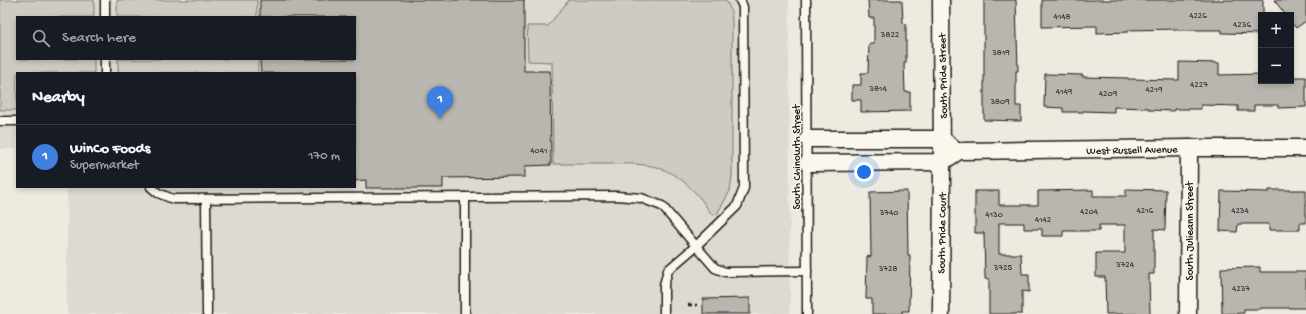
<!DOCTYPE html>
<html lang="en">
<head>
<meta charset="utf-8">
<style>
  :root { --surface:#171b24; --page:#20242c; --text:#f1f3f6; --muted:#9ea1a6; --line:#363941; --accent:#c8321e }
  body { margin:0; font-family:"Gochi Hand",sans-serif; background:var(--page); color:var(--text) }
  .controls { position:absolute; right:12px; top:12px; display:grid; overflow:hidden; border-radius:0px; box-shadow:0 2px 6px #0003 }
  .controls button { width:36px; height:36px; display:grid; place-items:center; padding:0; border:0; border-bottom:1px solid var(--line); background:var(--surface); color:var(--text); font:20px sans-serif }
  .you { position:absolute; left:864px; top:172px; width:14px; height:14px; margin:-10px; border:3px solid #fff; border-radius:50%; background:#1a73e8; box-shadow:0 0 0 6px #1a73e833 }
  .badge { display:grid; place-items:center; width:26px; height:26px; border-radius:50%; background:var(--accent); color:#fff; font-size:13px; font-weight:700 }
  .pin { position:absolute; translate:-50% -33px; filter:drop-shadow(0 1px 2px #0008) }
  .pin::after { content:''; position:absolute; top:21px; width:14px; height:12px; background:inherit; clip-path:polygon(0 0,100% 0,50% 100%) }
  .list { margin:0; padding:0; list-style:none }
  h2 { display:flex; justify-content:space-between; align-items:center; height:52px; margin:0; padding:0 16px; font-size:17px }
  h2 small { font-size:13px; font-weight:400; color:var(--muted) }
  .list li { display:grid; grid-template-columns:26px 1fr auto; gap:12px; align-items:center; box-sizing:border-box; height:64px; padding:0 16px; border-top:1px solid var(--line) }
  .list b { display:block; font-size:15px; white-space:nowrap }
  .list p { margin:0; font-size:13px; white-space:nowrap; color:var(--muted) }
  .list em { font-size:13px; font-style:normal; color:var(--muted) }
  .icon { flex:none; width:22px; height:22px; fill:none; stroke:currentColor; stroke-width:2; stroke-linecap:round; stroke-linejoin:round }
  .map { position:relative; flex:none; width:1306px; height:314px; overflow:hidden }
  .search { position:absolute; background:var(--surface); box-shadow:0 2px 6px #0003; left:16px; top:16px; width:340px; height:44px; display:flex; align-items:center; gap:10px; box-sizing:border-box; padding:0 14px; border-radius:0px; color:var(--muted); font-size:15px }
  .panel { position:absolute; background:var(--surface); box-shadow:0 2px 6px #0003; left:16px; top:72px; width:340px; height:116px; border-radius:0px }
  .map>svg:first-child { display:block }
  .built { fill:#dedad1; fill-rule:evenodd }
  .green { fill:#ceccc2; stroke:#75746f }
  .building { fill:#b9b6af; stroke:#1c1c1c }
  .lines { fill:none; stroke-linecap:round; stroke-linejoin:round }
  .service-casing { stroke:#1c1c1c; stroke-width:11 }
  .minor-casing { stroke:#1c1c1c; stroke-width:19 }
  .path { stroke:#1c1c1c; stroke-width:2.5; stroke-dasharray:4 3; stroke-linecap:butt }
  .service { stroke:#fbf7ec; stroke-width:8 }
  .minor { stroke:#fbf7ec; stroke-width:16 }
  .labels { text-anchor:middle; stroke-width:3; stroke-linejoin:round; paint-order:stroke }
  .number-label { font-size:9px; fill:#434241 }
  .street-label { font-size:11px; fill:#1c1c1c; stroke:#fbf7ec }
</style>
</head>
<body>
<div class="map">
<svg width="1306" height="314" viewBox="0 0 1306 314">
  <rect width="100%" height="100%" fill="#eeeadf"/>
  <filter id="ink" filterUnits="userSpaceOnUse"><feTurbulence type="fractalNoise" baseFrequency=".025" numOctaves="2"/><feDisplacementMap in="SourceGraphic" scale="8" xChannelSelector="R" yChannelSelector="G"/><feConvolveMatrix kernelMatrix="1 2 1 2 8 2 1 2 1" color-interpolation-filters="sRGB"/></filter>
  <g filter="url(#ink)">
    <path class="built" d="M 0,0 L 789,0 L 790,314 L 67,314 L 67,187 L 355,187 L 355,73 L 17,73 L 17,149 L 0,149 ZM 17,17 L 355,17 L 355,59 L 17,59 Z"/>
    <g class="green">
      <path d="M 0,0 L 94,0 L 94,17 L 17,17 L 17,59 L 94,59 L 94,73 L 17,73 L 17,110 L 0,110 Z"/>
      <rect x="117" y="0" width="140" height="17"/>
      <path d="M 569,0 L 725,0 C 731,7 732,15 732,24 L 732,176 L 730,191 L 717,214 L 714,215 L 711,214 C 697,190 674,168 645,165 C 633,163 620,164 608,164 C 590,164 571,164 553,164 L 552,62 L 528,61 L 527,26 L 548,26 Z"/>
      <rect x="118" y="59" width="140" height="14"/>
    </g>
    <g class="building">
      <path d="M 260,0 L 524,0 L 524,71 L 550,71 L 551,165 L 525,166 L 525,177 L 443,178 L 443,188 L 366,188 L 366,180 L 355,181 L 355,73 L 261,73 L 260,59 L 355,59 L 355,17 L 260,17 Z"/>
      <path d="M 868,0 L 902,0 L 903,23 L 906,24 L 906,63 L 904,63 L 905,92 L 910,92 L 910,111 L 861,112 L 861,100 L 852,100 L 852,85 L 861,85 L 861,73 L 868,73 L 869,44 L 874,44 L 874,18 L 869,18 Z"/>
      <path d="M 984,0 L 1016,0 L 1018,71 L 1016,71 L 1016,106 L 1021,106 L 1021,121 L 984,120 Z"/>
      <path d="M 1042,0 L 1263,0 L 1263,15 L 1261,15 L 1261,34 L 1222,33 L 1222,30 L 1178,30 L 1178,29 L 1128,30 L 1128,32 L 1097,33 L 1097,26 L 1042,27 Z"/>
      <path d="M 1274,0 L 1306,0 L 1306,21 L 1296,28 L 1291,22 L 1291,15 L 1286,15 Z"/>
      <path d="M 1179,62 L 1219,63 L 1219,75 L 1261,74 L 1261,81 L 1291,81 L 1291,77 L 1306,77 L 1306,107 L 1278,108 L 1278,105 L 1254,105 L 1254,111 L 1238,111 L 1238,106 L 1201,105 L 1201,109 L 1174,109 L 1174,111 L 1149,110 L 1149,108 L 1114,107 L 1114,112 L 1083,111 L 1083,112 L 1063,112 L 1063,108 L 1044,107 L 1045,74 L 1083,75 L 1083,77 L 1128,78 L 1128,79 L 1179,80 Z"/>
      <path d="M 1126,189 L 1166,190 L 1165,230 L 1154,229 L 1154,274 L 1149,274 L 1150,314 L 1106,314 L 1105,277 L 1096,277 L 1096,253 L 1125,253 L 1125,225 L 1099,225 L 1099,231 L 1063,231 L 1063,236 L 1042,236 L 1042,229 L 1024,229 L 1024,223 L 999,223 L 999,254 L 1021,254 L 1022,274 L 1029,274 L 1029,292 L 1022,291 L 1022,314 L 989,314 L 989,279 L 985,279 L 984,233 L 975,233 L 975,191 L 999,191 L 999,205 L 1038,205 L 1038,191 L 1093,190 L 1093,196 L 1126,196 Z"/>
      <path d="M 1269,190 L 1306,190 L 1306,223 L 1300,223 L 1300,230 L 1269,230 L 1269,224 L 1238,224 L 1237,232 L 1220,231 L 1221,191 L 1269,192 Z"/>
      <path d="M 907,191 L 908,255 L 910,255 L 909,311 L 902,311 L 902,314 L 872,314 L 872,299 L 866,299 L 867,256 L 871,257 L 870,192 Z"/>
      <path d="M 1260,267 L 1260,272 L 1306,272 L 1306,308 L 1261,308 L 1261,309 L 1244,309 L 1244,313 L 1222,314 L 1221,268 Z"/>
      <path d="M 750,298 L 750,314 L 703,314 L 703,299 Z"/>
    </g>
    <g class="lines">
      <g class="service-casing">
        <g id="service">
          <path d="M 105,0 L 105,17"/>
          <path d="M 806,0 L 807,314"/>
          <path d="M 105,59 L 105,73"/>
          <path d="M 0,121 L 17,121"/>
          <path d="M 151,187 L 158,193 L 173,199 L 617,196 L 641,198 L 662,206 L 696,246 L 737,206 L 744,188 L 743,7 L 740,0"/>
          <path d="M 465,197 L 465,314"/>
          <path d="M 206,199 L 207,314"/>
          <path d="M 664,314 L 664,285 L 668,270 L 696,246 L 715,268 L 725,272 L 807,271"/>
        </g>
      </g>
      <g class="minor-casing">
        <g id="minor">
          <path d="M 808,139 L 942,139 L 951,146"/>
          <path d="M 808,163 L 942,162 L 959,151 L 1189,148 L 1306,148"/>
          <path d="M 941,314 L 942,162 L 941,0"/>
          <path d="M 1188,314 L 1189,148"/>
        </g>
      </g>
      <path class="path" d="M 688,305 L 697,305"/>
      <use href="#service" class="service"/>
      <use href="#minor" class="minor"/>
    </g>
  </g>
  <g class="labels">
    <g class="number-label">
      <text x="1198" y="18">4226</text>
      <text x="1062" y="19">4148</text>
      <text x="1242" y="27">4236</text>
      <text x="890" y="37">3822</text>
      <text x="1001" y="55">3819</text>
      <text x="1199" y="87">4227</text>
      <text x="878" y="91">3814</text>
      <text x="1154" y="92">4219</text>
      <text x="1064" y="94">4149</text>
      <text x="1108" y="96">4209</text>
      <text x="1000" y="104">3809</text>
      <text x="539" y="153">4041</text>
      <text x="1145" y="213">4216</text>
      <text x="1240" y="213">4234</text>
      <text x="1089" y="214">4204</text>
      <text x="889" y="215">3740</text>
      <text x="994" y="217">4130</text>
      <text x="1043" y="222">4142</text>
      <text x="1125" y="267">3724</text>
      <text x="1003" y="270">3725</text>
      <text x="888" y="271">3728</text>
      <text x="1241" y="291">4237</text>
    </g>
    <g class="street-label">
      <text transform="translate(942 76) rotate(-91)" y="4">South Pride Street</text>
      <text transform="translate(1132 149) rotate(-1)" y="4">West Russell Avenue</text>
      <text transform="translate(796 157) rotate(-90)" y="4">South Chinowth Street</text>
      <text transform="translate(1189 231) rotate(-90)" y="4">South Julieann Street</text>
      <text transform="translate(941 233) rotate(-89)" y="4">South Pride Court</text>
    </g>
  </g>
</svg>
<div class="controls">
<button>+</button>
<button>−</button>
</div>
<div class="you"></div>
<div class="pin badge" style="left:440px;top:119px;background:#3f7fe0">1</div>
<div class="search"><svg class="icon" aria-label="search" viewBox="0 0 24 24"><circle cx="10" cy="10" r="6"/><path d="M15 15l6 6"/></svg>Search here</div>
<section class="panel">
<h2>Nearby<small></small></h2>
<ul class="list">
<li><span class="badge" style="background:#3f7fe0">1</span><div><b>WinCo Foods</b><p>Supermarket</p></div><em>170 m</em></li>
</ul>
</section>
</div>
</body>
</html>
